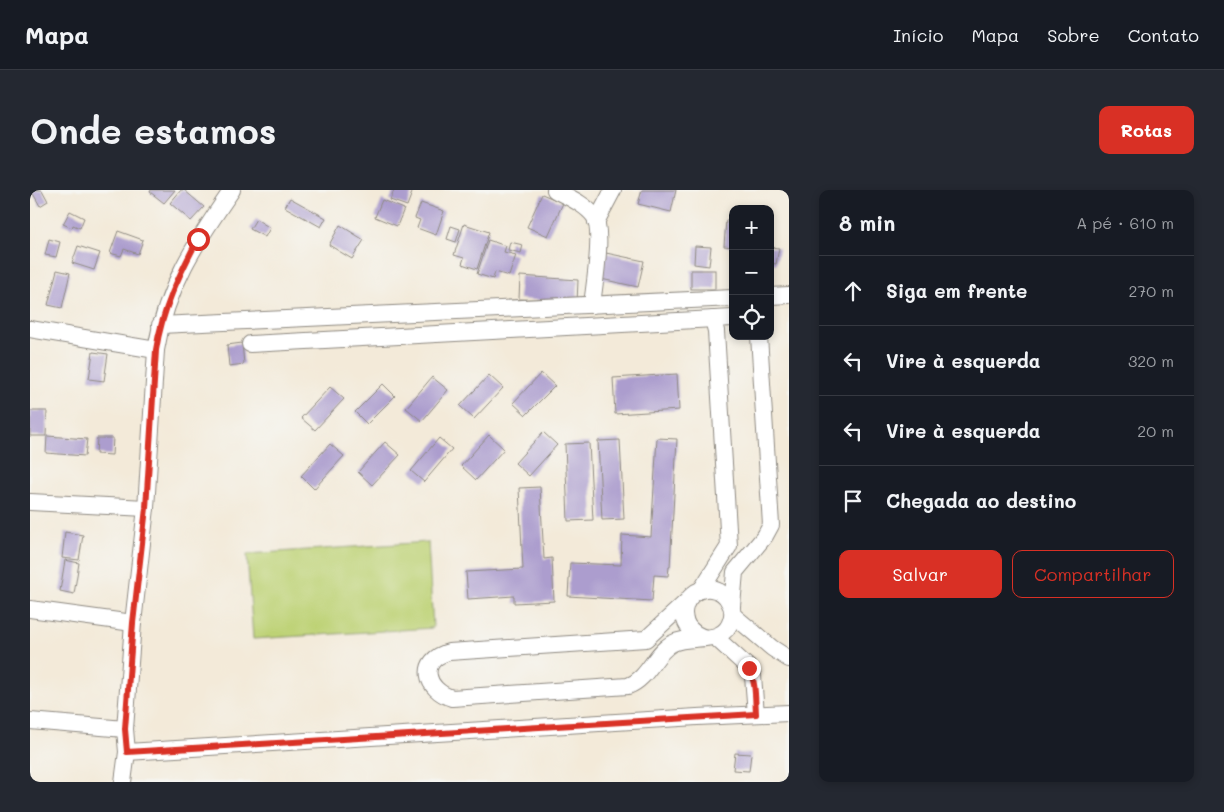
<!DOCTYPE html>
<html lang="pt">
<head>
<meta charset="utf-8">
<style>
  :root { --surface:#171b24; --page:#242831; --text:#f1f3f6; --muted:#9ea1a6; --line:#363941; --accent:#d93025 }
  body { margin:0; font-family:Mali,sans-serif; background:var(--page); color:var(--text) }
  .controls { position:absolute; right:15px; top:15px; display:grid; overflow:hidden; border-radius:10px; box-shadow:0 2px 8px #0003 }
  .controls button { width:45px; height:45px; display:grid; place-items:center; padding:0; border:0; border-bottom:1px solid var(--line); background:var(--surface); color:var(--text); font:25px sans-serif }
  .stop { position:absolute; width:15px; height:15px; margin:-11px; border:4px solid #d93025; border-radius:50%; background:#fff }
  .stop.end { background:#d93025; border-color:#fff; box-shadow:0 1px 5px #0008 }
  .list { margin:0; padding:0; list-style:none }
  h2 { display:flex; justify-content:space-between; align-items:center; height:65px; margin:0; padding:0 20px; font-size:21px }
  h2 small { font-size:16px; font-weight:400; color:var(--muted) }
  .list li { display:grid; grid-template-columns:32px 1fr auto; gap:15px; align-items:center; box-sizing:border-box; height:70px; padding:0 20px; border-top:1px solid var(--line) }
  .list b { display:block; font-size:19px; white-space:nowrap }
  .list em { font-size:16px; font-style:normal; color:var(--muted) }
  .actions { display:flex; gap:10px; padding:15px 20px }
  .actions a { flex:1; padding:11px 0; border:1px solid var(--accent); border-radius:10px; text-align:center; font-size:18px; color:var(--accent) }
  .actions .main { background:var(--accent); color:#fff }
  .icon { flex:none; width:28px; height:28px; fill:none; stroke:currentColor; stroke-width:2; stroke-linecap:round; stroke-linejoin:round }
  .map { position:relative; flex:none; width:759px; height:592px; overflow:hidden; border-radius:10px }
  header { display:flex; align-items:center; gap:30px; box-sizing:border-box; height:70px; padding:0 25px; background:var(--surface); border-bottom:1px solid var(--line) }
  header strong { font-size:24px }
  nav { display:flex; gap:28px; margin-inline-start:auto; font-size:18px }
  .intro { display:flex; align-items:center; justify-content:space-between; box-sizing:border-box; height:120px; padding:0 30px }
  h1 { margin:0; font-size:35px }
  .button { padding:12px 22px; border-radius:10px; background:var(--accent); color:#fff; font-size:18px; font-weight:700 }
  main { display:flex; gap:30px; padding:0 30px }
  aside { flex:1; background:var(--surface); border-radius:10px; box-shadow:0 2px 8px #0003 }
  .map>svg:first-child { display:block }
  .green { fill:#bdd275; stroke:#747e50 }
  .building { fill:#ac9dce }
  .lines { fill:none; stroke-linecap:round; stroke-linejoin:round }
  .minor-casing { stroke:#8f8a82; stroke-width:18 }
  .minor { stroke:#fff; stroke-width:16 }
  .route { stroke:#d93025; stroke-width:6 }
</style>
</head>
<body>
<header>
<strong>Mapa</strong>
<nav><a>Início</a><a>Mapa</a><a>Sobre</a><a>Contato</a></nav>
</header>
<div class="intro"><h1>Onde estamos</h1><a class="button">Rotas</a></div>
<main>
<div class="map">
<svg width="759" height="592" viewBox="0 0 759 592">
  <rect width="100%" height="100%" fill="#f6f6f2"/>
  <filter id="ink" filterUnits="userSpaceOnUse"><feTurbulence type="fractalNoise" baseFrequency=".02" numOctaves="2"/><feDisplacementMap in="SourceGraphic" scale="10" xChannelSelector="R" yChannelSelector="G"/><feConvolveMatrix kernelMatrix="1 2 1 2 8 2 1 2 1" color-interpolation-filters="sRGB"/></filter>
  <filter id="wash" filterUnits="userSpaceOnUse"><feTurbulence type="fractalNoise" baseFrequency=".0096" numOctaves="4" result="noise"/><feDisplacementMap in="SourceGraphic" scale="20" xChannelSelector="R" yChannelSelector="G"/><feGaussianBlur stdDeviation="1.12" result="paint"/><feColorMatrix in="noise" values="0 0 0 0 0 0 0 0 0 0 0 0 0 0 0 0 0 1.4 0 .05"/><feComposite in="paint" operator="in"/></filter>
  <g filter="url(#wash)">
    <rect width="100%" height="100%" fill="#f3ead9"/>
    <path class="green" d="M 398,352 L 403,438 L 223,449 L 217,364 Z"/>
    <g id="blocks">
      <g class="building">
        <path d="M 1,0 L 12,0 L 18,11 L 10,16 Z"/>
        <path d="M 121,0 L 145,0 L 134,13 L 120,2 Z"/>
        <path d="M 151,0 L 154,0 L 174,17 L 161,31 L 140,13 Z"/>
        <path d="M 364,0 L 383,0 L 377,16 L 360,10 Z"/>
        <path d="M 612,0 L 646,0 L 641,22 L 608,14 Z"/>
        <path d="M 512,4 L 533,13 L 518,46 L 497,37 Z"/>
        <path d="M 260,8 L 296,28 L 291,37 L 255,17 Z"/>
        <path d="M 352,10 L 374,19 L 367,36 L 345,27 Z"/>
        <path d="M 391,13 L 414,21 L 406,45 L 387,38 L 390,30 L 385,28 Z"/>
        <path d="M 40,21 L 54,28 L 50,38 L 43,35 L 42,38 L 33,34 Z"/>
        <path d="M 226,29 L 240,38 L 235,47 L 220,39 Z"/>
        <path d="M 696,30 L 703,30 L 703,57 L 694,56 Z"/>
        <path d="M 434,34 L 459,42 L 447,79 L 432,74 L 434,68 L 424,65 Z"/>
        <path d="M 310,35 L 334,50 L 322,69 L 299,55 Z"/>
        <path d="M 421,36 L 430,39 L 426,52 L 417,49 Z"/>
        <path d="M 88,41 L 113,50 L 108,64 L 94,59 L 91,66 L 80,63 Z"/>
        <path d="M 19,49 L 30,52 L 26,67 L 15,65 Z"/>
        <path d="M 458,50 L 476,56 L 474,62 L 486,65 L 479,86 L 465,82 L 463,89 L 447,84 Z"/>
        <path d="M 480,52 L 493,55 L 491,63 L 478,60 Z"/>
        <path d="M 48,56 L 70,63 L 64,80 L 42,73 Z"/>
        <path d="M 665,56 L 681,57 L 679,76 L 664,74 Z"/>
        <path d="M 740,57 L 749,58 L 746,74 L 740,73 Z"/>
        <path d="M 576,63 L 614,71 L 608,97 L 571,89 Z"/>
        <path d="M 27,80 L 40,83 L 32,118 L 18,115 Z"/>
        <rect x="661" y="80" width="24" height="19"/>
        <path d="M 490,86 L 548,90 L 547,113 L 489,109 Z"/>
        <path d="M 212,153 L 214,174 L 199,176 L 197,155 Z"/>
        <path d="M 63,162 L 78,164 L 74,191 L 59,189 Z"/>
        <path d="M 511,183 L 525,196 L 496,225 L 483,213 Z"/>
        <path d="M 647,184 L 649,220 L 585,224 L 583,188 Z"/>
        <path d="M 459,185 L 473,198 L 444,229 L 430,216 Z"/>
        <path d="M 402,187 L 418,200 L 392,231 L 376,218 Z"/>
        <path d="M 353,194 L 365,206 L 337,234 L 325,222 Z"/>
        <path d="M 300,197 L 314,209 L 285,240 L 271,228 Z"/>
        <path d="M 0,221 L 17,221 L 16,246 L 0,246 Z"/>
        <path d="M 513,242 L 527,255 L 499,286 L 485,273 Z"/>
        <path d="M 459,245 L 474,259 L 446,290 L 431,276 Z"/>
        <path d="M 17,246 L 57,249 L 55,266 L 16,263 Z"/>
        <path d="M 67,248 L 83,248 L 82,265 L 66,264 Z"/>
        <path d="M 409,248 L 422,259 L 394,292 L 381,281 Z"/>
        <path d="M 627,248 L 647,249 L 640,377 L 639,377 L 638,386 L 624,385 L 622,411 L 538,406 L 540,373 L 591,375 L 592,345 L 621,347 Z"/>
        <path d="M 590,250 L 594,329 L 572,330 L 568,251 Z"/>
        <path d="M 355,252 L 370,265 L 342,295 L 328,282 Z"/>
        <path d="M 559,253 L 563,330 L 538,331 L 535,254 Z"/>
        <path d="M 300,254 L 314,266 L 284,299 L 271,286 Z"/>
        <path d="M 510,297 L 514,369 L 522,368 L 524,411 L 484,413 L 484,406 L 438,409 L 436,382 L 493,379 L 489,298 Z"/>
        <path d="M 35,342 L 53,345 L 49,370 L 32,368 Z"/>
        <path d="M 35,370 L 49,373 L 44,404 L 30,401 Z"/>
        <path d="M 705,563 L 721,564 L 719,581 L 703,580 Z"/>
      </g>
    </g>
  </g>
  <g filter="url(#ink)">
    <use href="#blocks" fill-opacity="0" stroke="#8f8a82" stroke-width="1"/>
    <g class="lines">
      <g class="minor-casing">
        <g id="minor">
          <path d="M 525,0 C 538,7 555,14 564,26 C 574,41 564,96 562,115"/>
          <path d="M 566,32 L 583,0"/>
          <path d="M 740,106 L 759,105"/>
          <path d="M 130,135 L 703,108"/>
          <path d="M 0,139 L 126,160"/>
          <path d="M 220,154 L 703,128"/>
          <path d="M 0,312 L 116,318"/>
          <path d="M 671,400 L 699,356 L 686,141 L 683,129"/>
          <path d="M 656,412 L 616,449 L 419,462 C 388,470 395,500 422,508 L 598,496 C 618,489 624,464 641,454 C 660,443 694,457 701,430 C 703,424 703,418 699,412 C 696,405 689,400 681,399 C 653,396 640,438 676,448"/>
          <path d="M 702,416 L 705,382 L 735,346 L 741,335 L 729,146"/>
          <path d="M 0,419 L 103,433"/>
          <path d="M 703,425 L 742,458 L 759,469"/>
          <path d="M 685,447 L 719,478 L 723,486 L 726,524"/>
          <path d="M 0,531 L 95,539"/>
          <path d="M 97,562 L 667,527 L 759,523"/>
          <path d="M 93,592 L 97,562 L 95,539 L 103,433 L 116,318 L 126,160 C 136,97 166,52 202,0"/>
        </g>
      </g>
      <use href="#minor" class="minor"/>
    </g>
  </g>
  <g class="lines" filter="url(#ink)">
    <path class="route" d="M 168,49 C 149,85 132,120 126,160 L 116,318 L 103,433 L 95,539 L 97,562 L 726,524 C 725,508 726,492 719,478"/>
  </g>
</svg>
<div class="controls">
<button>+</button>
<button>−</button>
<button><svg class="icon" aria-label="locate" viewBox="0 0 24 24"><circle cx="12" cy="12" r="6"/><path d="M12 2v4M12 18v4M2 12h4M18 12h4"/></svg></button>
</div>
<div class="stop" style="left:168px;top:49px"></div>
<div class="stop end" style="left:719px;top:478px"></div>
</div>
<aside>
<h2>8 min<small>A pé · 610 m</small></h2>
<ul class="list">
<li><svg class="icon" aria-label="ahead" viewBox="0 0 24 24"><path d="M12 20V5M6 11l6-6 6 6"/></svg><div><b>Siga em frente</b></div><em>270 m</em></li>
<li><svg class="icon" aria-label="left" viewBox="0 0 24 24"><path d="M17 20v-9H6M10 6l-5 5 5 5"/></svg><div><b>Vire à esquerda</b></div><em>320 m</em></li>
<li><svg class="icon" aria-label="left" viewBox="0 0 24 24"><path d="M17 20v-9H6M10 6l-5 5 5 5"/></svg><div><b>Vire à esquerda</b></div><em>20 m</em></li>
<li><svg class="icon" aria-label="arrive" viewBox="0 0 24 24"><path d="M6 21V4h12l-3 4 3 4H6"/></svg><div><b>Chegada ao destino</b></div></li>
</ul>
<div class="actions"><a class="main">Salvar</a><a>Compartilhar</a></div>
</aside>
</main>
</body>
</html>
